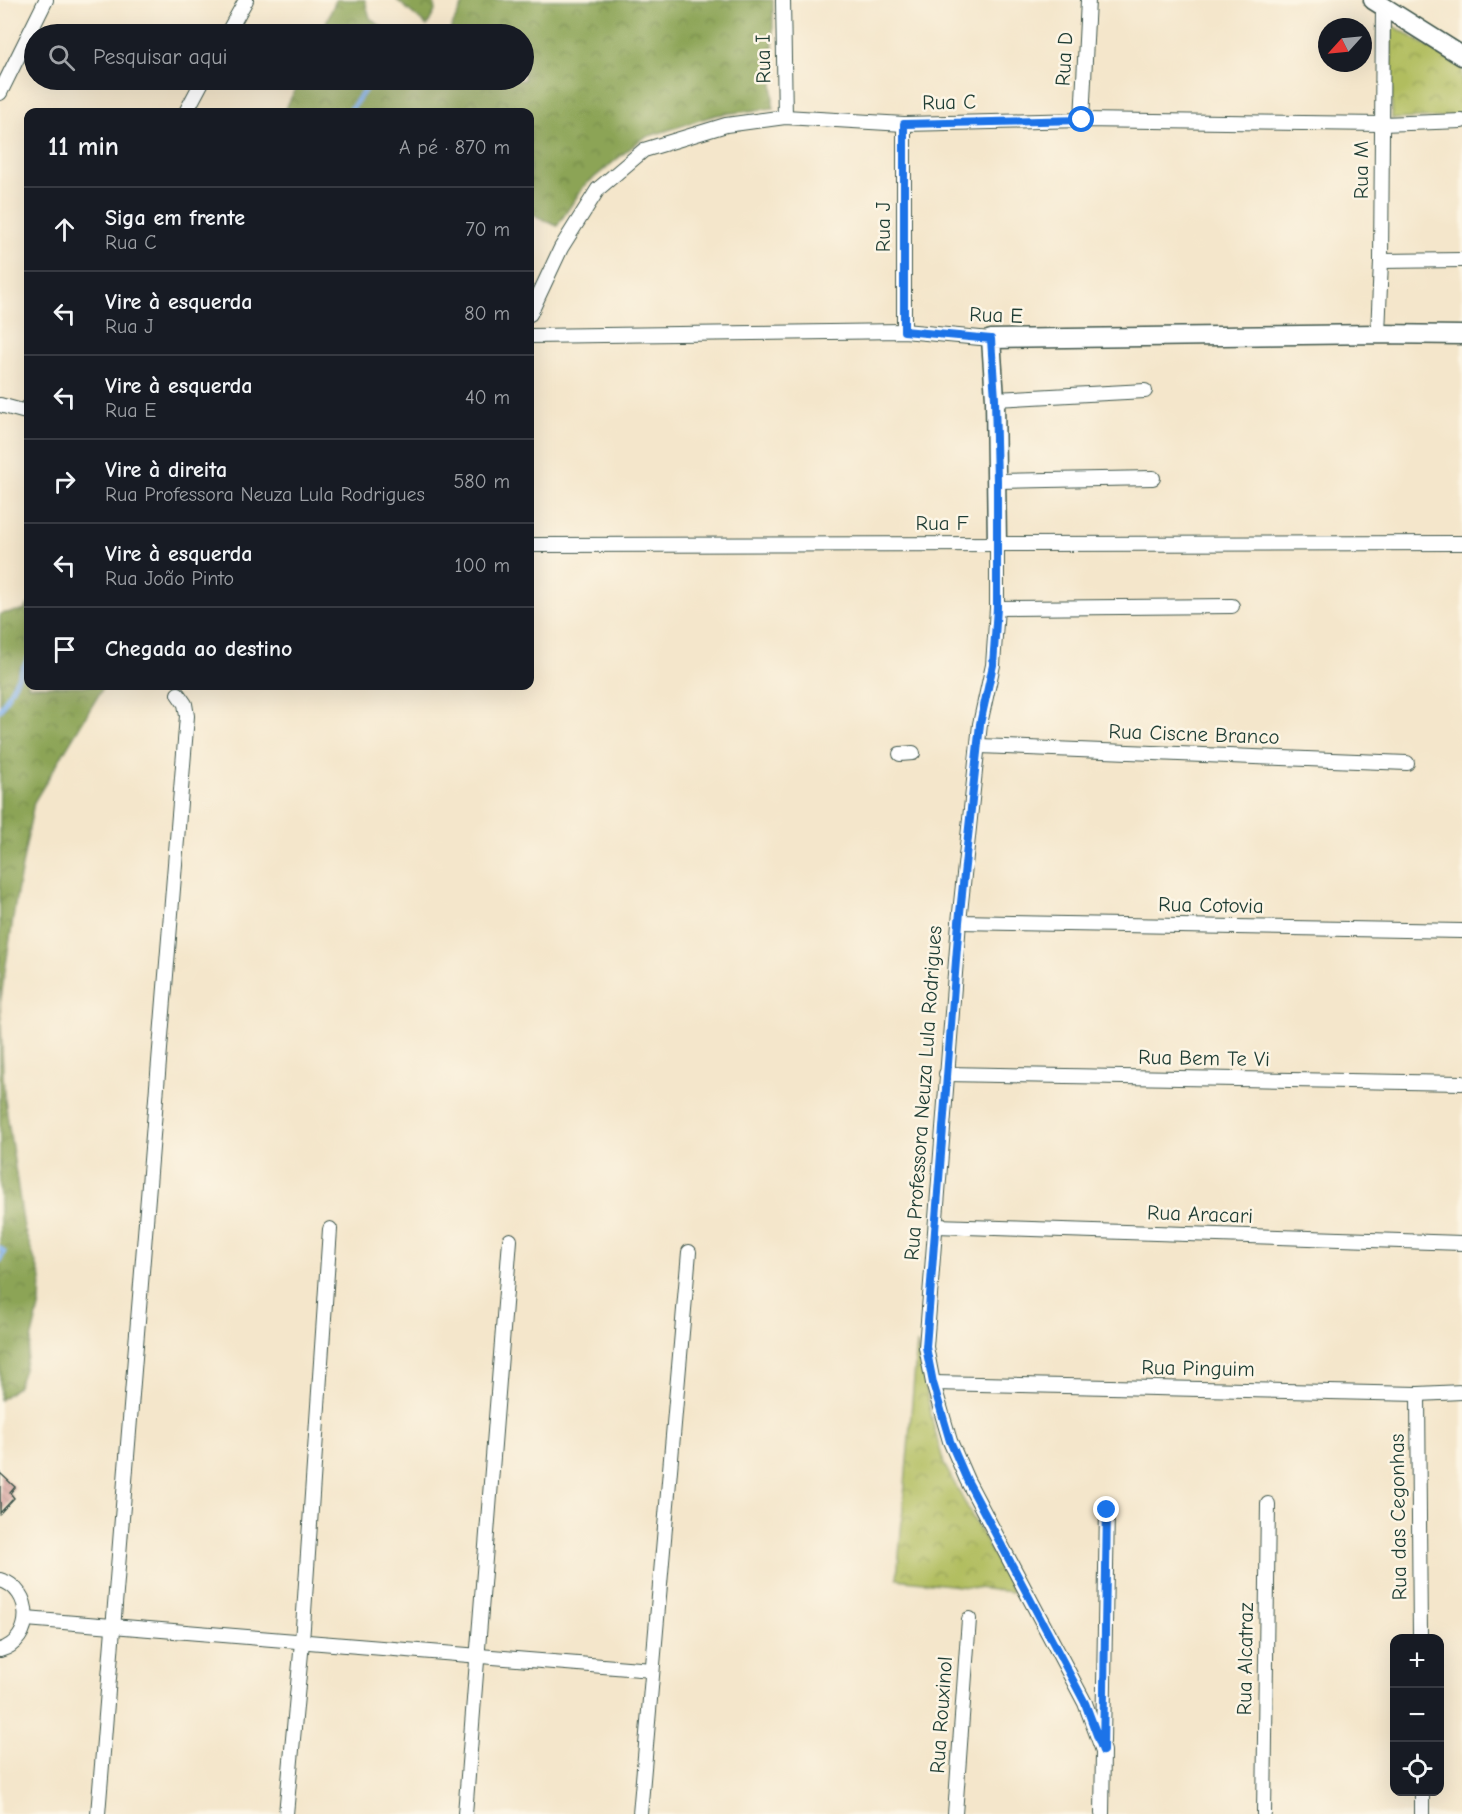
<!DOCTYPE html>
<html lang="pt">
<head>
<meta charset="utf-8">
<style>
  :root { --surface:#171b24; --page:#20242c; --text:#f1f3f6; --muted:#9ea1a6; --line:#363941 }
  body { margin:0; font-family:"Comic Neue",sans-serif; background:var(--page); color:var(--text) }
  .controls { position:absolute; right:18px; bottom:18px; display:grid; overflow:hidden; border-radius:12px; box-shadow:0 6px 24px #0002 }
  .controls button { width:54px; height:54px; display:grid; place-items:center; padding:0; border:0; border-bottom:2px solid var(--line); background:var(--surface); color:var(--text); font:30px sans-serif }
  .compass { position:absolute; left:1318px; top:18px; width:54px; height:54px; border-radius:50%; background:var(--surface); box-shadow:0 6px 24px #0002; rotate:243deg }
  .stop { position:absolute; width:18px; height:18px; margin:-14px; border:4px solid #1a73e8; border-radius:50%; background:#fff }
  .stop.end { background:#1a73e8; border-color:#fff; box-shadow:0 2px 6px #0008 }
  .list { margin:0; padding:0; list-style:none }
  h2 { display:flex; justify-content:space-between; align-items:center; height:78px; margin:0; padding:0 24px; font-size:26px }
  h2 small { font-size:20px; font-weight:400; color:var(--muted) }
  .list li { display:grid; grid-template-columns:39px 1fr auto; gap:18px; align-items:center; box-sizing:border-box; height:84px; padding:0 24px; border-top:2px solid var(--line) }
  .list b { display:block; font-size:22px; white-space:nowrap }
  .list p { margin:0; font-size:20px; white-space:nowrap; color:var(--muted) }
  .list em { font-size:20px; font-style:normal; color:var(--muted) }
  .icon { flex:none; width:33px; height:33px; fill:none; stroke:currentColor; stroke-width:2; stroke-linecap:round; stroke-linejoin:round }
  .map { position:relative; flex:none; width:1462px; height:1814px; overflow:hidden }
  .search { position:absolute; background:var(--surface); box-shadow:0 6px 24px #0002; left:24px; top:24px; width:510px; height:66px; display:flex; align-items:center; gap:15px; box-sizing:border-box; padding:0 21px; border-radius:33px; color:var(--muted); font-size:22px }
  .panel { position:absolute; background:var(--surface); box-shadow:0 6px 24px #0002; left:24px; top:108px; width:510px; height:582px; border-radius:12px }
  .map>svg:first-child { display:block }
  .forest { fill:url(#forest-crowns); stroke:#567045; stroke-width:1.5 }
  .park { fill:url(#park-crowns); stroke:#687d4a; stroke-width:1.5 }
  .lines { fill:none; stroke-linecap:round; stroke-linejoin:round }
  .stream { stroke:#83b3ee; stroke-width:5 }
  .building { fill:url(#building-back-hatch) }
  .minor-casing { stroke:#3f564b; stroke-width:16 }
  .tertiary-casing { stroke:#3f564b; stroke-width:21 }
  .minor { stroke:#fff; stroke-width:14 }
  .tertiary { stroke:#fff; stroke-width:18 }
  .route { stroke:#1a73e8; stroke-width:8 }
  .labels { text-anchor:middle; stroke-width:5; stroke-linejoin:round; paint-order:stroke }
  .street-label { font-size:21px; fill:#1f3d34; stroke:#fcf5e5 }
</style>
</head>
<body>
<div class="map">
<svg width="1462" height="1814" viewBox="0 0 1462 1814">
  <defs>
    <pattern id="forest-crowns" width="20" height="18" patternUnits="userSpaceOnUse" patternTransform="scale(1.5)"><rect width="20" height="18" fill="#8ca456"/><path d="M2 6a3 3 0 1 1 6 0M12 15a3 3 0 1 1 6 0" fill="none" stroke="#728748"/></pattern>
    <pattern id="park-crowns" width="20" height="18" patternUnits="userSpaceOnUse" patternTransform="scale(1.5)"><rect width="20" height="18" fill="#b1bd5f"/><path d="M2 6a3 3 0 1 1 6 0M12 15a3 3 0 1 1 6 0" fill="none" stroke="#8f9b4f"/></pattern>
    <pattern id="building-back-hatch" width="6" height="6" patternUnits="userSpaceOnUse" patternTransform="scale(1.5)"><rect width="6" height="6" fill="#d4a19d"/><path d="M-1 5l2 2M0 0l6 6M5-1l2 2" fill="none" stroke="#ab8481"/></pattern>
  </defs>
  <rect width="100%" height="100%" fill="#fcf5e5"/>
  <filter id="ink" filterUnits="userSpaceOnUse"><feTurbulence type="fractalNoise" baseFrequency=".0167" numOctaves="2"/><feDisplacementMap in="SourceGraphic" scale="12" xChannelSelector="R" yChannelSelector="G"/><feConvolveMatrix kernelMatrix="1 2 1 2 8 2 1 2 1" color-interpolation-filters="sRGB"/></filter>
  <filter id="wash" filterUnits="userSpaceOnUse"><feTurbulence type="fractalNoise" baseFrequency=".008" numOctaves="4" result="noise"/><feDisplacementMap in="SourceGraphic" scale="24" xChannelSelector="R" yChannelSelector="G"/><feGaussianBlur stdDeviation="1.35" result="paint"/><feColorMatrix in="noise" values="0 0 0 0 0 0 0 0 0 0 0 0 0 0 0 0 0 1.4 0 .05"/><feComposite in="paint" operator="in"/></filter>
  <g filter="url(#wash)">
    <rect width="100%" height="100%" fill="#f4e6cb"/>
    <g class="forest">
      <path d="M 336,0 L 365,0 L 370,18 L 391,34 L 321,34 Z"/>
      <path d="M 397,0 L 434,0 L 435,11 L 427,26 Z"/>
      <path d="M 465,0 L 773,0 L 773,108 L 716,115 L 643,138 L 584,186 L 557,226 L 530,213 L 530,112 L 284,112 L 300,80 L 421,80 L 423,83 L 425,80 L 524,80 L 524,34 L 448,34 Z"/>
      <path d="M 28,605 L 28,686 L 104,686 L 34,802 L 17,893 L 0,1004 L 4,1093 L 24,1228 L 41,1278 L 40,1304 L 24,1369 L 18,1386 L 0,1400 L 0,614 L 24,610 Z"/>
    </g>
    <g class="park">
      <path d="M 1391,24 L 1462,68 L 1462,117 L 1392,119 Z"/>
      <path d="M 917,1343 L 933,1424 L 944,1464 L 1013,1592 L 897,1579 Z"/>
    </g>
    <g class="lines">
      <g class="stream">
        <path d="M 349,112 L 372,80"/>
        <path d="M 0,710 L 28,659"/>
        <path d="M 0,1248 L 4,1252 L 0,1260"/>
      </g>
    </g>
    <g id="blocks">
      <path class="building" d="M 0,1473 L 15,1487 L 10,1493 L 14,1498 L 0,1513 Z"/>
    </g>
  </g>
  <g filter="url(#ink)">
    <use href="#blocks" fill-opacity="0" stroke="#3f564b" stroke-width="1.5"/>
    <g class="lines">
      <g class="minor-casing">
        <g id="minor">
          <path d="M 783,0 L 785,117"/>
          <path d="M 227,34 L 246,0"/>
          <path d="M 0,93 L 46,0"/>
          <path d="M 186,112 L 203,80"/>
          <path d="M 1082,120 L 1088,0"/>
          <path d="M 1381,261 L 1462,260"/>
          <path d="M 530,314 L 561,248 L 598,189 L 644,150 L 726,125 L 785,117 L 904,124 L 1082,120 L 1382,124 L 1462,121"/>
          <path d="M 904,331 L 904,124"/>
          <path d="M 1378,334 L 1381,261 L 1383,6"/>
          <path d="M 530,336 L 904,331 L 991,339"/>
          <path d="M 995,399 L 1145,391"/>
          <path d="M 0,405 L 26,412 L 28,407"/>
          <path d="M 997,481 L 1153,478"/>
          <path d="M 997,544 L 997,608 L 993,665 L 980,724 L 959,922 L 926,1347 L 933,1383 L 950,1441 L 967,1480 L 1085,1703 L 1103,1751 L 1102,1814"/>
          <path d="M 530,545 L 1462,543"/>
          <path d="M 997,608 L 1232,606"/>
          <path d="M 979,746 L 1407,763"/>
          <path d="M 900,754 L 913,753"/>
          <path d="M 959,922 L 1462,931"/>
          <path d="M 946,1074 L 1462,1083"/>
          <path d="M 936,1226 L 1462,1243"/>
          <path d="M 933,1383 L 1418,1394 L 1462,1392"/>
          <path d="M 1418,1394 L 1420,1638"/>
          <path d="M 0,1580 C 34,1589 34,1641 0,1650"/>
          <path d="M 26,1619 L 652,1670"/>
          <path d="M 1103,1742 L 1107,1510"/>
          <path d="M 1422,1792 L 1422,1814"/>
          <path d="M 98,1814 L 187,716 L 185,704 L 178,694"/>
          <path d="M 286,1814 L 302,1642 L 330,1229"/>
          <path d="M 465,1814 L 510,1240"/>
          <path d="M 640,1814 L 689,1252"/>
          <path d="M 955,1814 L 969,1619"/>
          <path d="M 1264,1814 L 1268,1504"/>
        </g>
      </g>
      <g class="tertiary-casing">
        <g id="tertiary">
          <path d="M 1373,0 L 1462,56"/>
          <path d="M 997,544 L 995,399 L 991,339 L 1378,334 L 1462,335"/>
        </g>
      </g>
      <use href="#minor" class="minor"/>
      <use href="#tertiary" class="tertiary"/>
    </g>
  </g>
  <g class="lines" filter="url(#ink)">
    <path class="route" d="M 1082,120 L 904,124 L 904,331 L 991,339 L 995,399 L 997,481 L 997,608 L 993,665 L 980,724 L 959,922 L 926,1347 L 933,1383 L 950,1441 L 967,1480 L 1085,1703 L 1103,1751 L 1107,1510"/>
  </g>
  <g class="labels">
    <g class="street-label">
      <text transform="translate(763 59) rotate(-91)" y="7">Rua I</text>
      <text transform="translate(1064 59) rotate(-87)" y="7">Rua D</text>
      <text transform="translate(949 102) rotate(-1)" y="7">Rua C</text>
      <text transform="translate(1361 170) rotate(-90)" y="7">Rua M</text>
      <text transform="translate(883 227) rotate(-90)" y="7">Rua J</text>
      <text transform="translate(996 315) rotate(2)" y="7">Rua E</text>
      <text x="942" y="530">Rua F</text>
      <text transform="translate(1194 734) rotate(2)" y="7">Rua Ciscne Branco</text>
      <text transform="translate(1211 905) rotate(1)" y="7">Rua Cotovia</text>
      <text transform="translate(1204 1058) rotate(1)" y="7">Rua Bem Te Vi</text>
      <text transform="translate(923 1093) rotate(-86)" y="7">Rua Professora Neuza Lula Rodrigues</text>
      <text transform="translate(1200 1214) rotate(2)" y="7">Rua Aracari</text>
      <text transform="translate(1198 1368) rotate(1)" y="7">Rua Pinguim</text>
      <text transform="translate(1398 1517) rotate(-91)" y="7">Rua das Cegonhas</text>
      <text transform="translate(1245 1659) rotate(-89)" y="7">Rua Alcatraz</text>
      <text transform="translate(941 1715) rotate(-86)" y="7">Rua Rouxinol</text>
    </g>
  </g>
</svg>
<div class="controls">
<button>+</button>
<button>−</button>
<button><svg class="icon" aria-label="locate" viewBox="0 0 24 24"><circle cx="12" cy="12" r="6"/><path d="M12 2v4M12 18v4M2 12h4M18 12h4"/></svg></button>
</div>
<svg class="compass" viewBox="-18 -18 36 36"><path d="M0-13l5 13h-10z" fill="#e53935"/><path d="M0 13l5-13h-10z" fill="#9ea1a6"/></svg>
<div class="stop" style="left:1082px;top:120px"></div>
<div class="stop end" style="left:1107px;top:1510px"></div>
<div class="search"><svg class="icon" aria-label="search" viewBox="0 0 24 24"><circle cx="10" cy="10" r="6"/><path d="M15 15l6 6"/></svg>Pesquisar aqui</div>
<section class="panel">
<h2>11 min<small>A pé · 870 m</small></h2>
<ul class="list">
<li><svg class="icon" aria-label="ahead" viewBox="0 0 24 24"><path d="M12 20V5M6 11l6-6 6 6"/></svg><div><b>Siga em frente</b><p>Rua C</p></div><em>70 m</em></li>
<li><svg class="icon" aria-label="left" viewBox="0 0 24 24"><path d="M17 20v-9H6M10 6l-5 5 5 5"/></svg><div><b>Vire à esquerda</b><p>Rua J</p></div><em>80 m</em></li>
<li><svg class="icon" aria-label="left" viewBox="0 0 24 24"><path d="M17 20v-9H6M10 6l-5 5 5 5"/></svg><div><b>Vire à esquerda</b><p>Rua E</p></div><em>40 m</em></li>
<li><svg class="icon" aria-label="right" viewBox="0 0 24 24"><path d="M7 20v-9h11M14 6l5 5-5 5"/></svg><div><b>Vire à direita</b><p>Rua Professora Neuza Lula Rodrigues</p></div><em>580 m</em></li>
<li><svg class="icon" aria-label="left" viewBox="0 0 24 24"><path d="M17 20v-9H6M10 6l-5 5 5 5"/></svg><div><b>Vire à esquerda</b><p>Rua João Pinto</p></div><em>100 m</em></li>
<li><svg class="icon" aria-label="arrive" viewBox="0 0 24 24"><path d="M6 21V4h12l-3 4 3 4H6"/></svg><div><b>Chegada ao destino</b></div></li>
</ul>
</section>
</div>
</body>
</html>
